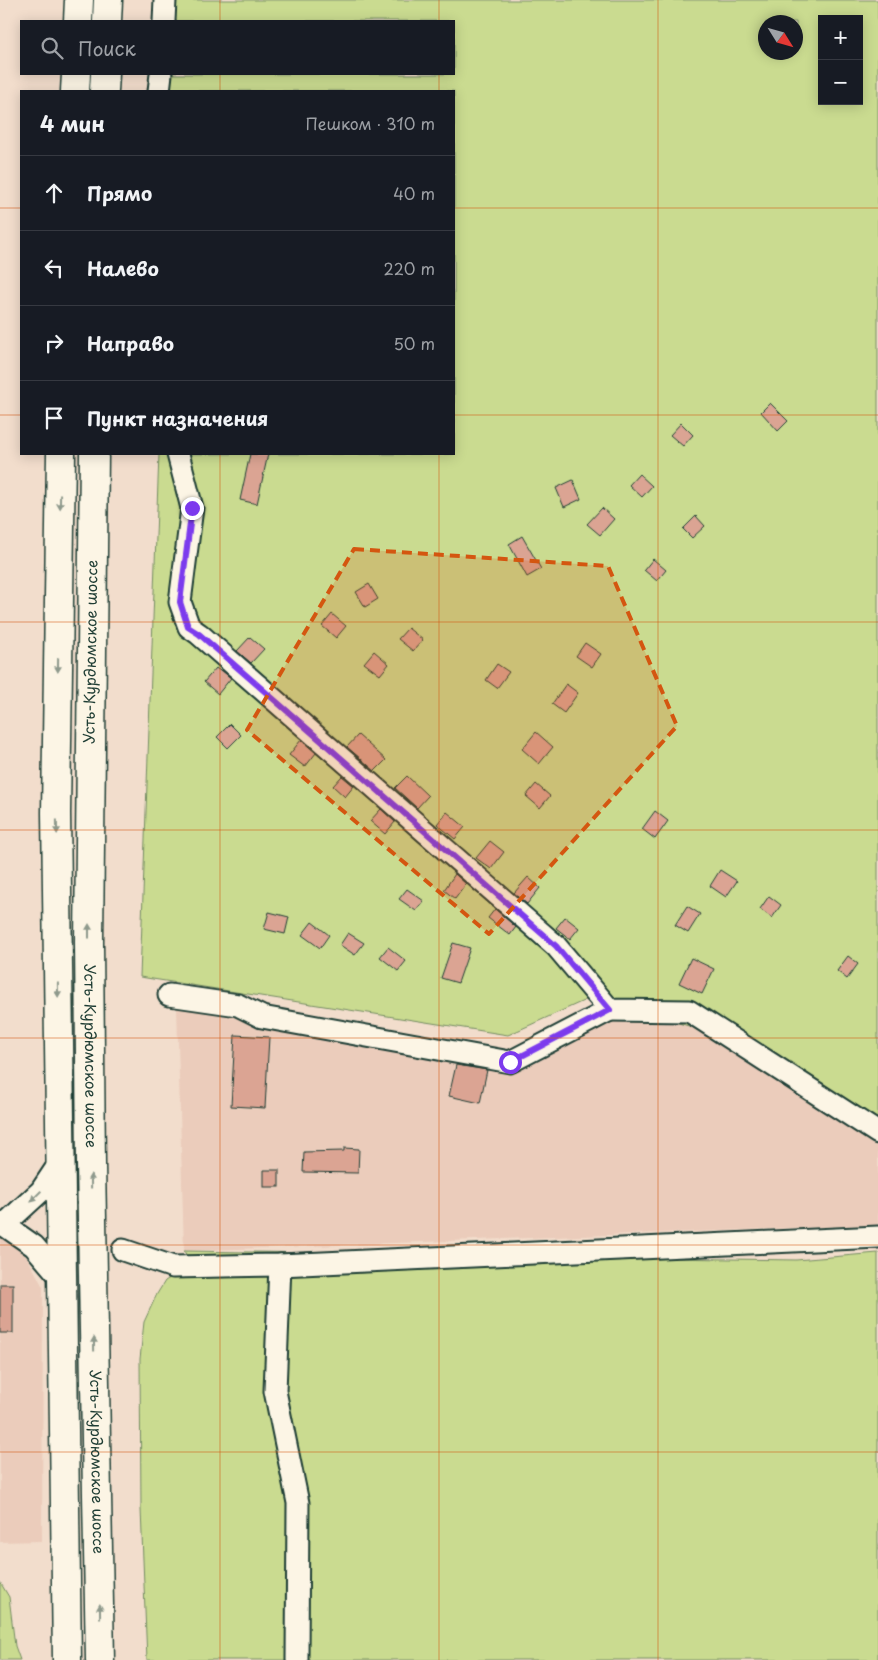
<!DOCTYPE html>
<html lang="ru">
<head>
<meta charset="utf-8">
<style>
  :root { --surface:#171b24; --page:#20242c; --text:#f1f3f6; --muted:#9ea1a6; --line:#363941 }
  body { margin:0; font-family:"Playpen Sans",sans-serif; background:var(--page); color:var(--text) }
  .controls { position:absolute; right:15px; top:15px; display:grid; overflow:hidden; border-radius:0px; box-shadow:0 2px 12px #0003 }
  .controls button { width:45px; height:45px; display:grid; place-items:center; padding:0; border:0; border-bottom:1px solid var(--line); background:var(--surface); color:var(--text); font:25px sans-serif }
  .compass { position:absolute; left:758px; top:15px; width:45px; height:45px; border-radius:50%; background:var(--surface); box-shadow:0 2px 12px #0003; rotate:127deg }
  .stop { position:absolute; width:15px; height:15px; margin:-11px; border:4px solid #7c3aed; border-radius:50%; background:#fff }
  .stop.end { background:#7c3aed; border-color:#fff; box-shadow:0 1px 5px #0008 }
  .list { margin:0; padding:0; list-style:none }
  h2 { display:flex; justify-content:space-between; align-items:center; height:65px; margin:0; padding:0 20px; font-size:21px }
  h2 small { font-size:16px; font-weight:400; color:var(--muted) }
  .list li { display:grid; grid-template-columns:32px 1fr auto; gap:15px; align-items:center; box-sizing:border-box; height:75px; padding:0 20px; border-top:1px solid var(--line) }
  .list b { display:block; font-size:19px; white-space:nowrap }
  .list em { font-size:16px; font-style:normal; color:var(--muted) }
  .icon { flex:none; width:28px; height:28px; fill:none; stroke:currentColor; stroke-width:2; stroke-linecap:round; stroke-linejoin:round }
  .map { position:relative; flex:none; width:878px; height:1660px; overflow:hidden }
  .search { position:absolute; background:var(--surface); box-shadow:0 2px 12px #0003; left:20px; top:20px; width:435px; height:55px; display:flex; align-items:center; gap:12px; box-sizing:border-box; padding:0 18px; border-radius:0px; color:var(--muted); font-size:19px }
  .panel { position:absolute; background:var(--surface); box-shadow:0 2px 12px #0003; left:20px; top:90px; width:435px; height:365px; border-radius:0px }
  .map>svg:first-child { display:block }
  .built { fill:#ebccbb }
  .green { fill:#cadb90; stroke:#748c62; fill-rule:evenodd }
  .building { fill:#dba493; stroke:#1f3d34 }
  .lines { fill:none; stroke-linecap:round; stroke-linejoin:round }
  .minor-casing { stroke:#1f3d34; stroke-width:25 }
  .primary-casing { stroke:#1f3d34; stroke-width:31 }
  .minor { stroke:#fcf5e5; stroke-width:21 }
  .primary { stroke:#fcf5e5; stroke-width:28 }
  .oneway { fill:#8e998c }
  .route { stroke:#7c3aed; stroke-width:6 }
  .marked { fill:#d45610; fill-opacity:0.2; stroke:#d45610; stroke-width:4; stroke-dasharray:10 6; stroke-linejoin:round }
  .grid { fill:none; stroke:#d45610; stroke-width:1; stroke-opacity:0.55 }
  .labels { text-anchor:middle; stroke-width:4; stroke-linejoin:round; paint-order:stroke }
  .street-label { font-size:15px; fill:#1f3d34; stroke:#fcf5e5 }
</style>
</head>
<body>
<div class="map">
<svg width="878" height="1660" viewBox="0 0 878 1660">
  <rect width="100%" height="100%" fill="#f2ddcc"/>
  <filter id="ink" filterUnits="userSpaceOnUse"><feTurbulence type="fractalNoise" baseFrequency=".02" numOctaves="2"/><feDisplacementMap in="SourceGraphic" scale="10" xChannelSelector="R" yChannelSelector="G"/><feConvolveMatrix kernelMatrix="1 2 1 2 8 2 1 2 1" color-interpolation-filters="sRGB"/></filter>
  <g filter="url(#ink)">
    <g class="built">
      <path d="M 177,1007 L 514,1067 L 610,1016 L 693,1019 L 878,1139 L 878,1225 L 184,1251 Z"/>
      <path d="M 0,1235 L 26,1255 L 43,1287 L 42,1541 L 0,1542 Z"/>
    </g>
    <g class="green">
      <path d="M 174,0 L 878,0 L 878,1124 L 756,1045 L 590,998 L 508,1035 L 140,977 L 159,454 L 454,454 L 454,91 L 171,91 L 172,74 L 454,74 L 454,21 L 174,21 ZM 822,19 L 859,19 L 859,101 L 822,101 ZM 766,22 L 796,22 L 796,52 L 766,52 Z"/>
      <path d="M 184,1251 L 796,1260 L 878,1253 L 878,1660 L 147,1660 L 141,1509 L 140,1359 L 144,1322 L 157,1294 L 165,1281 L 176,1274 L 195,1270 Z"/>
      <path d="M 0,1582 L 9,1597 L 15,1646 L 20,1660 L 0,1660 Z"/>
    </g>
    <g class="building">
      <path d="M 770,403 L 788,421 L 778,431 L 761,412 Z"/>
      <path d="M 681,423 L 693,435 L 683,446 L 670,435 Z"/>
      <path d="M 250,454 L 268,454 L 257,504 L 240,500 Z"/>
      <path d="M 639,474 L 652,486 L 642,497 L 629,485 Z"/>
      <path d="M 573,480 L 581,499 L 564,507 L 556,488 Z"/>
      <path d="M 602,508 L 614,519 L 600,535 L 587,524 Z"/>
      <path d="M 696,516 L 705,526 L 692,538 L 683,529 Z"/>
      <path d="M 522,536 L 541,569 L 527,577 L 509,544 Z"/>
      <path d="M 653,559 L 666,570 L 657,581 L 644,570 Z"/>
      <path d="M 369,584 L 378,599 L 365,607 L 356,592 Z"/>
      <path d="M 332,614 L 346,626 L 336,638 L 322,626 Z"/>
      <path d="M 408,628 L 423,640 L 413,651 L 398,639 Z"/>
      <path d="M 250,637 L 264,649 L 251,663 L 237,651 Z"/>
      <path d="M 585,643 L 601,654 L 592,667 L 576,656 Z"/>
      <path d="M 374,651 L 389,664 L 380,675 L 364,663 Z"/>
      <path d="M 497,664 L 509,672 L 497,688 L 486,680 Z"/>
      <path d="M 216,668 L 220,671 L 221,670 L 231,678 L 218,694 L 204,682 Z"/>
      <path d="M 566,684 L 578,693 L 564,713 L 552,704 Z"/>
      <path d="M 230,724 L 241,735 L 228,748 L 217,737 Z"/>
      <path d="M 536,732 L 553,747 L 539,764 L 522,749 Z"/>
      <path d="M 358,735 L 386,760 L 375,771 L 347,747 Z"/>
      <path d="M 301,740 L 316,753 L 305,767 L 289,755 Z"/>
      <path d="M 342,776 L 354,786 L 345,797 L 333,786 Z"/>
      <path d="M 407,776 L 428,796 L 417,808 L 395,788 Z"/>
      <path d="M 536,784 L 550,796 L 540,808 L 526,796 Z"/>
      <path d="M 381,809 L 395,822 L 385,834 L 370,821 Z"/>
      <path d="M 655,811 L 668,821 L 655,839 L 642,829 Z"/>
      <path d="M 447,812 L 465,827 L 455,839 L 437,824 Z"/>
      <path d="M 490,841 L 504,852 L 491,869 L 476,858 Z"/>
      <path d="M 720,870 L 737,881 L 726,897 L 710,886 Z"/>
      <path d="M 455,874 L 466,884 L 455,899 L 444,890 Z"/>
      <path d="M 528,877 L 540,888 L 527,904 L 514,893 Z"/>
      <path d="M 407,889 L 424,901 L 416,911 L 399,899 Z"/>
      <path d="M 769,896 L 781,905 L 772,918 L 760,909 Z"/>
      <path d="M 687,906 L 700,914 L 688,933 L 675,925 Z"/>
      <path d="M 495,909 L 516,927 L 510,935 L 488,918 Z"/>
      <path d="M 269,912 L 289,917 L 285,934 L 264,929 Z"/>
      <path d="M 565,917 L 579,928 L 570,939 L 556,928 Z"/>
      <path d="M 312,922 L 329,935 L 320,948 L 302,935 Z"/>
      <path d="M 348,933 L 364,943 L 355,955 L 340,945 Z"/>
      <path d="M 453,943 L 470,948 L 458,983 L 441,978 Z"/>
      <path d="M 388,947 L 406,961 L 398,971 L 380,957 Z"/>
      <path d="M 848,956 L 858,964 L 847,979 L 837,971 Z"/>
      <path d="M 691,958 L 714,969 L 702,994 L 679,983 Z"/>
      <path d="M 235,1035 L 269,1037 L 265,1108 L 231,1106 Z"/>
      <path d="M 456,1065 L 487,1070 L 480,1103 L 449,1096 Z"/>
      <path d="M 344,1148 L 359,1149 L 358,1173 L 303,1172 L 304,1152 L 344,1151 Z"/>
      <rect x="264" y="1170" width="15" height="17"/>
      <rect x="0" y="1284" width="13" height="49"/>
    </g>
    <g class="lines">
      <g class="minor-casing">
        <g id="minor">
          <path d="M 164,21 L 165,0"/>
          <path d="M 159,91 L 161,74"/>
          <path d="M 178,454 L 192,508 L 180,602 L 189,627 L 199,634 L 556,946 L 610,1010 L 689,1011 L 878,1133"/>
          <path d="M 169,995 L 238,1005 L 262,1017 L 510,1062 L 610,1010"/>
          <path d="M 0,1225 L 4,1225 L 34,1246 L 63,1280"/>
          <path d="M 4,1225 L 41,1191 L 61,1161"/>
          <path d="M 123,1250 L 173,1267 L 280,1265 L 878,1237"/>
          <path d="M 280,1265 L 275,1391 L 298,1503 L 297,1660"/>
        </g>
      </g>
      <g class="primary-casing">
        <g id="primary">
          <path d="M 78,21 L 79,0"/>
          <path d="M 107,21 L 108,0"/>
          <path d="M 75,91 L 76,74"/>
          <path d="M 104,91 L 105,74"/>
          <path d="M 61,454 L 56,813 L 67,1660"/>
          <path id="s1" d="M 94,454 L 89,942 L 91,1164 L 100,1660"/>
        </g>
      </g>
      <use href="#minor" class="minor"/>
      <use href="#primary" class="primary"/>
    </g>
    <defs><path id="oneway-solid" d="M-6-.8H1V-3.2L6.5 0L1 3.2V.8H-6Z" transform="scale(1.25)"/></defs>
    <g class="oneway">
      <use href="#oneway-solid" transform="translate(60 502) rotate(91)"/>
      <use href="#oneway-solid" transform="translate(58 665) rotate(91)"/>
      <use href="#oneway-solid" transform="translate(57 827) rotate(89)"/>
      <use href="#oneway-solid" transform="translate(89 931) rotate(-90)"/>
      <use href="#oneway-solid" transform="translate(58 990) rotate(89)"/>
      <use href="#oneway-solid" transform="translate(91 1181) rotate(-91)"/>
      <use href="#oneway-solid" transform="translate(36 1196) rotate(135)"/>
      <use href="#oneway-solid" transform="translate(94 1344) rotate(-91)"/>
      <use href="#oneway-solid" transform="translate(100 1611) rotate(-91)"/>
    </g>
  </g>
  <g class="lines" filter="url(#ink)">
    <path class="route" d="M 192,508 L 180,602 L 188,627 L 199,634 L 556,946 L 610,1010 L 510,1062"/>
  </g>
  <path class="marked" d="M 354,549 L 608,566 L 677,726 L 489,934 L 247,730 Z"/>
  <path class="grid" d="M 220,0 L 220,21M 439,0 L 439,21M 658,0 L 658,1660M 220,74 L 220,91M 439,74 L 439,91M 0,208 L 21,208M 454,208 L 878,208M 0,415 L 21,415M 454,415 L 878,415M 220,454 L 220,1660M 439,454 L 439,1660M 0,622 L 878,622M 0,830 L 878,830M 0,1038 L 878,1038M 0,1245 L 878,1245M 0,1452 L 878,1452"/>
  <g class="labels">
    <g class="street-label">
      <text transform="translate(91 652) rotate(-89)" y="5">Усть-Курдюмское шоссе</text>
      <text dy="5" stroke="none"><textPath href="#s1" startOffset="602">Усть-Курдюмское шоссе</textPath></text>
      <text dy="5" stroke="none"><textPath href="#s1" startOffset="1008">Усть-Курдюмское шоссе</textPath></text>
    </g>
  </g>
</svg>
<div class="controls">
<button>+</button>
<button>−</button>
</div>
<svg class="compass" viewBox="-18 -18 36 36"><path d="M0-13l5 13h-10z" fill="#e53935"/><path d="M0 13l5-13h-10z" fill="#9ea1a6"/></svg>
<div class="stop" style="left:510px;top:1062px"></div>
<div class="stop end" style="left:192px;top:508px"></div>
<div class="search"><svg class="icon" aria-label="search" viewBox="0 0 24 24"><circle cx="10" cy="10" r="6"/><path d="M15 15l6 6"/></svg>Поиск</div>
<section class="panel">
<h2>4 мин<small>Пешком · 310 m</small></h2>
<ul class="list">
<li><svg class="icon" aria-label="ahead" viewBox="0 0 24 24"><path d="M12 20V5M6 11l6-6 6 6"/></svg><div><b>Прямо</b></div><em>40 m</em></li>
<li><svg class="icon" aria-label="left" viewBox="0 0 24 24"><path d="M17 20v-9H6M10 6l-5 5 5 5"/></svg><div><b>Налево</b></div><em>220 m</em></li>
<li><svg class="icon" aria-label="right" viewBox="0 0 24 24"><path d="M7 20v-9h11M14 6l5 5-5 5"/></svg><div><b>Направо</b></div><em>50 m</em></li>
<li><svg class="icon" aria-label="arrive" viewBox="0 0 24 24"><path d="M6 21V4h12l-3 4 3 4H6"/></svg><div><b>Пункт назначения</b></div></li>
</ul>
</section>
</div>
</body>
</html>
